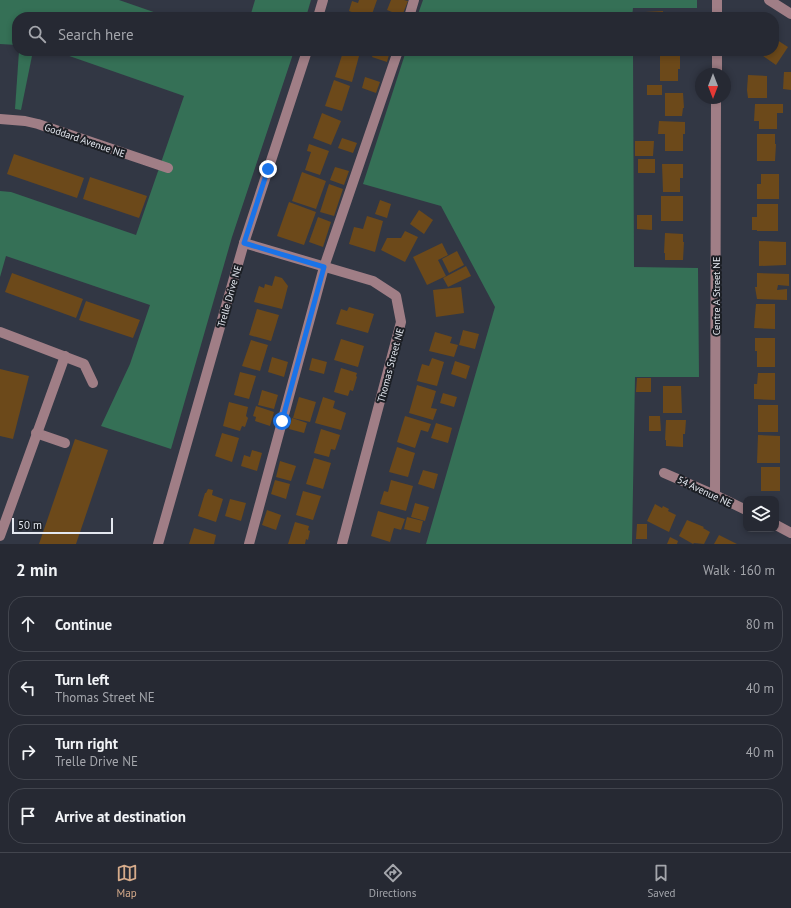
<!DOCTYPE html>
<html lang="en">
<head>
<meta charset="utf-8">
<style>
  :root { --surface:#262933; --page:#32353f; --text:#f1f3f6; --muted:#a4a6ac; --line:#42454e; --accent:#d6ab8b }
  body { margin:0; font-family:"PT Sans",sans-serif; background:var(--page); color:var(--text) }
  .controls { position:absolute; right:12px; bottom:12px; display:grid; overflow:hidden; border-radius:8px; box-shadow:0 2px 6px #0003 }
  .controls button { width:36px; height:36px; display:grid; place-items:center; padding:0; border:0; border-bottom:1px solid var(--line); background:var(--surface); color:var(--text); font:20px sans-serif }
  .compass { position:absolute; left:695px; top:68px; width:36px; height:36px; border-radius:50%; background:var(--surface); box-shadow:0 2px 6px #0003; rotate:180deg }
  .scale { position:absolute; left:12px; bottom:10px; width:101px; box-sizing:border-box; padding-left:4px; border:2px solid #e4e8f0; border-top:0; font-size:11px; line-height:14px; white-space:nowrap; color:#e4e8f0; -webkit-text-stroke:3px #1c1f25; paint-order:stroke }
  .stop { position:absolute; width:12px; height:12px; margin:-9px; border:3px solid #1a73e8; border-radius:50%; background:#fff }
  .stop.end { background:#1a73e8; border-color:#fff; box-shadow:0 1px 4px #0008 }
  .list { margin:0; padding:0; list-style:none }
  h2 { display:flex; justify-content:space-between; align-items:center; height:52px; margin:0; padding:0 16px; font-size:17px }
  h2 small { font-size:13px; font-weight:400; color:var(--muted) }
  .list li { display:grid; grid-template-columns:26px 1fr auto; gap:12px; align-items:center; box-sizing:border-box; height:56px; margin:0 8px 8px; padding:0 8px; border:1px solid var(--line); border-radius:16px }
  .list b { display:block; font-size:15px; white-space:nowrap }
  .list p { margin:0; font-size:13px; white-space:nowrap; color:var(--muted) }
  .list em { font-size:13px; font-style:normal; color:var(--muted) }
  .icon { flex:none; width:22px; height:22px; fill:none; stroke:currentColor; stroke-width:2; stroke-linecap:round; stroke-linejoin:round }
  .map { position:relative; flex:none; width:791px; height:544px; overflow:hidden }
  .search { position:absolute; background:var(--surface); box-shadow:0 2px 6px #0003; left:12px; right:12px; top:12px; height:44px; display:flex; align-items:center; gap:10px; box-sizing:border-box; padding:0 14px; border-radius:16px; color:var(--muted); font-size:15px }
  .sheet { height:308px; background:var(--surface) }
  nav { display:flex; justify-content:space-around; align-items:center; box-sizing:border-box; height:56px; border-top:1px solid var(--line); background:var(--surface); font-size:11px; color:var(--muted) }
  nav a { display:grid; justify-items:center; gap:2px }
  nav .on { color:var(--accent) }
  .map>svg:first-child { display:block }
  .green { fill:#357056 }
  .building { fill:#6c491a }
  .lines { fill:none; stroke-linecap:round; stroke-linejoin:round }
  .minor { stroke:#a07e86; stroke-width:10 }
  .route { stroke:#1a73e8; stroke-width:5 }
  .labels { text-anchor:middle; stroke-width:4; stroke-linejoin:round; paint-order:stroke }
  .street-label { font-size:10px; fill:#e4e8f0; stroke:#1c1f25 }
</style>
</head>
<body>
<div class="map">
<svg width="791" height="544" viewBox="0 0 791 544">
  <rect width="100%" height="100%" fill="#323744"/>
  <g class="green">
    <path d="M 0,0 L 119,0 L 168,17 L 17,17 L 17,45 L 0,44 Z"/>
    <path d="M 255,0 L 311,0 L 306,17 L 250,17 Z"/>
    <path d="M 423,0 L 697,0 L 697,8 L 633,8 L 632,17 L 417,17 Z"/>
    <path d="M 19,51 L 33,51 L 21,110 L 15,109 Z"/>
    <path d="M 55,51 L 294,51 L 232,237 L 171,449 L 101,426 L 130,364 L 150,305 L 6,256 L 0,277 L 0,191 L 11,192 L 136,235 L 184,96 Z"/>
    <path d="M 406,51 L 633,51 L 634,267 L 698,268 L 699,377 L 635,377 L 632,544 L 426,544 L 495,307 L 441,206 L 363,184 Z"/>
  </g>
  <g class="building">
    <path d="M 359,0 L 377,0 L 371,17 L 365,17 L 349,11 L 352,1 L 358,3 Z"/>
    <path d="M 391,0 L 404,0 L 408,1 L 402,16 L 387,10 Z"/>
    <path d="M 663,11 L 663,13 L 680,13 L 680,17 L 645,17 L 645,12 Z"/>
    <path d="M 774,38 L 788,47 L 776,65 L 756,51 L 774,51 Z"/>
    <path d="M 374,51 L 390,51 L 387,62 L 372,57 Z"/>
    <path d="M 343,52 L 359,56 L 352,82 L 335,77 Z"/>
    <path d="M 660,56 L 680,56 L 680,69 L 678,69 L 678,81 L 660,81 Z"/>
    <path d="M 784,72 L 791,72 L 791,90 L 783,89 Z"/>
    <path d="M 748,75 L 767,76 L 767,98 L 748,98 L 747,90 Z"/>
    <path d="M 365,77 L 380,82 L 376,93 L 362,88 Z"/>
    <path d="M 334,80 L 350,86 L 342,111 L 325,106 Z"/>
    <rect x="647" y="85" width="15" height="10"/>
    <path d="M 665,93 L 683,93 L 684,108 L 683,108 L 682,116 L 665,116 Z"/>
    <path d="M 755,104 L 783,104 L 783,113 L 777,113 L 777,129 L 759,129 L 759,121 L 754,121 Z"/>
    <path d="M 322,113 L 341,121 L 331,145 L 313,138 Z"/>
    <path d="M 659,121 L 685,122 L 685,134 L 683,134 L 683,151 L 665,151 L 665,134 L 658,134 Z"/>
    <path d="M 757,134 L 775,134 L 775,144 L 776,144 L 775,161 L 757,161 Z"/>
    <path d="M 342,138 L 357,143 L 353,153 L 338,148 Z"/>
    <path d="M 635,141 L 654,141 L 653,156 L 635,156 Z"/>
    <path d="M 309,144 L 329,151 L 320,175 L 305,170 L 311,152 L 307,151 Z"/>
    <path d="M 14,154 L 84,178 L 77,198 L 7,174 Z"/>
    <rect x="638" y="159" width="17" height="14"/>
    <path d="M 662,164 L 683,164 L 683,178 L 680,178 L 680,192 L 663,192 Z"/>
    <path d="M 335,167 L 349,171 L 344,185 L 330,180 Z"/>
    <path d="M 302,172 L 326,181 L 316,209 L 292,201 Z"/>
    <path d="M 761,174 L 779,174 L 779,199 L 757,199 L 757,184 L 761,184 Z"/>
    <path d="M 90,177 L 147,196 L 139,218 L 83,199 Z"/>
    <path d="M 329,184 L 343,189 L 334,216 L 320,212 Z"/>
    <rect x="661" y="196" width="22" height="25"/>
    <path d="M 380,200 L 391,204 L 387,218 L 375,214 Z"/>
    <path d="M 289,202 L 316,212 L 304,245 L 277,236 Z"/>
    <path d="M 757,204 L 778,204 L 778,231 L 757,231 L 757,230 L 752,230 L 752,217 L 757,217 Z"/>
    <path d="M 419,210 L 433,220 L 424,234 L 410,224 Z"/>
    <path d="M 637,215 L 652,215 L 652,230 L 637,229 Z"/>
    <path d="M 367,216 L 383,221 L 375,252 L 349,244 L 354,227 L 363,229 Z"/>
    <path d="M 318,217 L 331,222 L 323,247 L 309,242 Z"/>
    <path d="M 405,231 L 418,237 L 405,262 L 381,250 L 387,238 L 401,238 Z"/>
    <path d="M 665,233 L 683,234 L 683,242 L 684,242 L 683,260 L 665,260 L 665,253 L 664,253 Z"/>
    <path d="M 759,241 L 786,242 L 786,265 L 759,266 Z"/>
    <path d="M 442,243 L 448,255 L 438,260 L 446,276 L 427,285 L 413,257 Z"/>
    <path d="M 457,251 L 464,265 L 449,273 L 442,259 Z"/>
    <path d="M 466,266 L 471,276 L 448,287 L 443,278 Z"/>
    <path d="M 12,273 L 83,299 L 76,318 L 5,292 Z"/>
    <path d="M 757,273 L 789,274 L 789,286 L 778,285 L 777,290 L 787,289 L 787,300 L 757,299 L 755,287 L 757,287 Z"/>
    <path d="M 275,276 L 282,278 L 288,286 L 282,309 L 254,302 L 259,286 L 264,288 L 265,284 L 272,286 Z"/>
    <path d="M 461,287 L 464,313 L 436,317 L 433,290 Z"/>
    <path d="M 86,301 L 140,320 L 133,338 L 79,320 Z"/>
    <path d="M 756,304 L 775,304 L 775,329 L 754,328 Z"/>
    <path d="M 349,307 L 374,314 L 368,333 L 336,324 L 341,309 L 347,311 Z"/>
    <path d="M 257,309 L 279,315 L 271,341 L 249,335 Z"/>
    <path d="M 463,330 L 479,334 L 475,349 L 459,345 Z"/>
    <path d="M 435,332 L 452,337 L 450,343 L 458,345 L 454,357 L 429,351 Z"/>
    <path d="M 755,338 L 775,338 L 775,367 L 757,367 L 757,351 L 755,351 Z"/>
    <path d="M 341,339 L 364,346 L 358,367 L 334,360 Z"/>
    <path d="M 251,340 L 268,345 L 260,371 L 242,366 Z"/>
    <path d="M 272,357 L 288,362 L 284,377 L 268,372 Z"/>
    <path d="M 312,358 L 327,362 L 324,374 L 309,370 Z"/>
    <path d="M 432,358 L 444,362 L 437,386 L 417,381 L 422,364 L 429,366 Z"/>
    <path d="M 455,361 L 470,366 L 466,379 L 451,374 Z"/>
    <path d="M 341,368 L 357,373 L 356,376 L 357,377 L 353,391 L 350,390 L 348,396 L 334,392 Z"/>
    <path d="M 0,369 L 29,376 L 13,439 L 0,436 Z"/>
    <path d="M 240,372 L 256,376 L 249,399 L 234,395 Z"/>
    <path d="M 758,373 L 775,373 L 775,400 L 754,399 L 754,384 L 757,384 Z"/>
    <path d="M 637,378 L 651,378 L 651,392 L 636,392 Z"/>
    <path d="M 417,385 L 436,391 L 431,408 L 437,409 L 433,420 L 409,413 Z"/>
    <path d="M 663,386 L 681,386 L 682,413 L 663,413 Z"/>
    <path d="M 262,390 L 278,395 L 274,409 L 258,405 Z"/>
    <path d="M 443,393 L 457,397 L 454,407 L 440,403 Z"/>
    <path d="M 299,397 L 316,402 L 310,422 L 293,418 Z"/>
    <path d="M 323,397 L 335,401 L 333,408 L 346,413 L 341,430 L 315,423 Z"/>
    <path d="M 229,402 L 248,407 L 246,416 L 248,418 L 245,427 L 242,426 L 240,431 L 223,426 Z"/>
    <rect x="758" y="405" width="20" height="27"/>
    <path d="M 256,406 L 274,412 L 270,426 L 255,421 L 256,417 L 253,416 Z"/>
    <path d="M 405,416 L 431,424 L 428,432 L 421,430 L 415,448 L 397,442 Z"/>
    <path d="M 649,416 L 660,416 L 661,431 L 649,431 Z"/>
    <path d="M 292,418 L 307,423 L 304,433 L 289,429 Z"/>
    <path d="M 666,420 L 686,420 L 685,434 L 683,434 L 683,447 L 666,446 L 666,440 L 665,440 Z"/>
    <path d="M 436,423 L 452,428 L 448,443 L 431,438 Z"/>
    <path d="M 321,429 L 340,435 L 335,450 L 331,449 L 329,457 L 314,453 Z"/>
    <path d="M 222,433 L 239,438 L 232,462 L 215,456 Z"/>
    <path d="M 758,435 L 780,436 L 780,463 L 757,463 Z"/>
    <path d="M 75,439 L 108,450 L 76,544 L 39,544 Z"/>
    <path d="M 397,447 L 415,453 L 408,477 L 389,472 Z"/>
    <path d="M 252,450 L 262,453 L 257,471 L 241,466 L 244,455 L 250,457 Z"/>
    <path d="M 314,458 L 331,463 L 323,489 L 306,484 Z"/>
    <path d="M 280,461 L 296,466 L 291,481 L 276,477 Z"/>
    <rect x="761" y="467" width="19" height="24"/>
    <path d="M 423,470 L 438,474 L 434,489 L 418,484 Z"/>
    <path d="M 275,480 L 290,484 L 286,499 L 271,494 Z"/>
    <path d="M 391,480 L 413,486 L 406,511 L 380,504 L 384,491 L 388,492 Z"/>
    <path d="M 208,489 L 213,490 L 212,495 L 223,499 L 216,522 L 198,516 L 205,493 L 206,493 Z"/>
    <path d="M 303,491 L 321,496 L 313,520 L 296,515 Z"/>
    <path d="M 230,499 L 246,503 L 241,521 L 225,516 Z"/>
    <path d="M 415,503 L 429,507 L 425,521 L 411,517 Z"/>
    <path d="M 655,504 L 662,508 L 663,506 L 669,509 L 668,511 L 676,515 L 669,532 L 647,521 Z"/>
    <path d="M 267,510 L 281,515 L 276,530 L 262,525 Z"/>
    <path d="M 378,511 L 405,519 L 401,530 L 394,528 L 390,542 L 371,536 Z"/>
    <path d="M 407,517 L 423,521 L 420,533 L 404,529 Z"/>
    <path d="M 687,520 L 704,527 L 703,528 L 710,532 L 704,544 L 694,543 L 693,544 L 679,536 Z"/>
    <path d="M 295,522 L 309,526 L 308,530 L 310,531 L 308,540 L 306,539 L 305,544 L 288,544 Z"/>
    <path d="M 637,524 L 647,524 L 647,539 L 636,539 Z"/>
    <path d="M 194,528 L 216,535 L 214,544 L 189,544 Z"/>
    <path d="M 719,535 L 737,544 L 714,544 Z"/>
    <path d="M 670,537 L 678,541 L 677,544 L 667,544 Z"/>
  </g>
  <g class="lines">
    <g class="minor">
      <path d="M 769,0 L 791,14"/>
      <path d="M 318,17 L 323,0"/>
      <path d="M 409,17 L 414,0"/>
      <path d="M 717,17 L 717,0"/>
      <path d="M 717,74 L 717,51"/>
      <path d="M 0,119 L 25,121 L 38,124 L 168,168"/>
      <path d="M 244,243 L 373,281 L 396,296 L 401,322 L 342,544"/>
      <path d="M 0,332 L 84,364 L 93,383"/>
      <path d="M 36,433 L 65,443"/>
      <path d="M 664,473 L 715,495 L 746,510"/>
      <path d="M 715,495 L 716,98"/>
      <path d="M 776,525 L 791,533"/>
      <path d="M 0,536 L 65,356"/>
      <path d="M 158,544 L 244,243 L 307,51"/>
      <path d="M 249,544 L 324,267 L 398,51"/>
    </g>
  </g>
  <g class="lines">
    <path class="route" d="M 268,169 L 244,243 L 324,267 L 282,421"/>
  </g>
  <g class="labels">
    <g class="street-label">
      <text transform="translate(85 140) rotate(19)" y="4">Goddard Avenue NE</text>
      <text transform="translate(229 296) rotate(-74)" y="4">Trelle Drive NE</text>
      <text transform="translate(716 296) rotate(-90)" y="4">Centre A Street NE</text>
      <text transform="translate(390 365) rotate(-75)" y="4">Thomas Street NE</text>
      <text transform="translate(705 491) rotate(25)" y="4">54 Avenue NE</text>
    </g>
  </g>
</svg>
<div class="controls">
<button><svg class="icon" aria-label="layers" viewBox="0 0 24 24"><path d="M12 4l9 5-9 5-9-5zM3 14l9 5 9-5"/></svg></button>
</div>
<svg class="compass" viewBox="-18 -18 36 36"><path d="M0-13l5 13h-10z" fill="#e53935"/><path d="M0 13l5-13h-10z" fill="#a4a6ac"/></svg>
<div class="scale">50 m</div>
<div class="stop" style="left:282px;top:421px"></div>
<div class="stop end" style="left:268px;top:169px"></div>
<div class="search"><svg class="icon" aria-label="search" viewBox="0 0 24 24"><circle cx="10" cy="10" r="6"/><path d="M15 15l6 6"/></svg>Search here</div>
</div>
<section class="sheet">
<h2>2 min<small>Walk · 160 m</small></h2>
<ul class="list">
<li><svg class="icon" aria-label="ahead" viewBox="0 0 24 24"><path d="M12 20V5M6 11l6-6 6 6"/></svg><div><b>Continue</b></div><em>80 m</em></li>
<li><svg class="icon" aria-label="left" viewBox="0 0 24 24"><path d="M17 20v-9H6M10 6l-5 5 5 5"/></svg><div><b>Turn left</b><p>Thomas Street NE</p></div><em>40 m</em></li>
<li><svg class="icon" aria-label="right" viewBox="0 0 24 24"><path d="M7 20v-9h11M14 6l5 5-5 5"/></svg><div><b>Turn right</b><p>Trelle Drive NE</p></div><em>40 m</em></li>
<li><svg class="icon" aria-label="arrive" viewBox="0 0 24 24"><path d="M6 21V4h12l-3 4 3 4H6"/></svg><div><b>Arrive at destination</b></div></li>
</ul>
</section>
<nav>
<a class="on"><svg class="icon" aria-label="map" viewBox="0 0 24 24"><path d="M3 6l6-2 6 2 6-2v14l-6 2-6-2-6 2zM9 4v14M15 6v14"/></svg>Map</a>
<a><svg class="icon" aria-label="directions" viewBox="0 0 24 24"><path d="M12 3l9 9-9 9-9-9zM9 14v-3h6M13 9l2 2-2 2"/></svg>Directions</a>
<a><svg class="icon" aria-label="saved" viewBox="0 0 24 24"><path d="M7 4h10v16l-5-4-5 4z"/></svg>Saved</a>
</nav>
</body>
</html>
